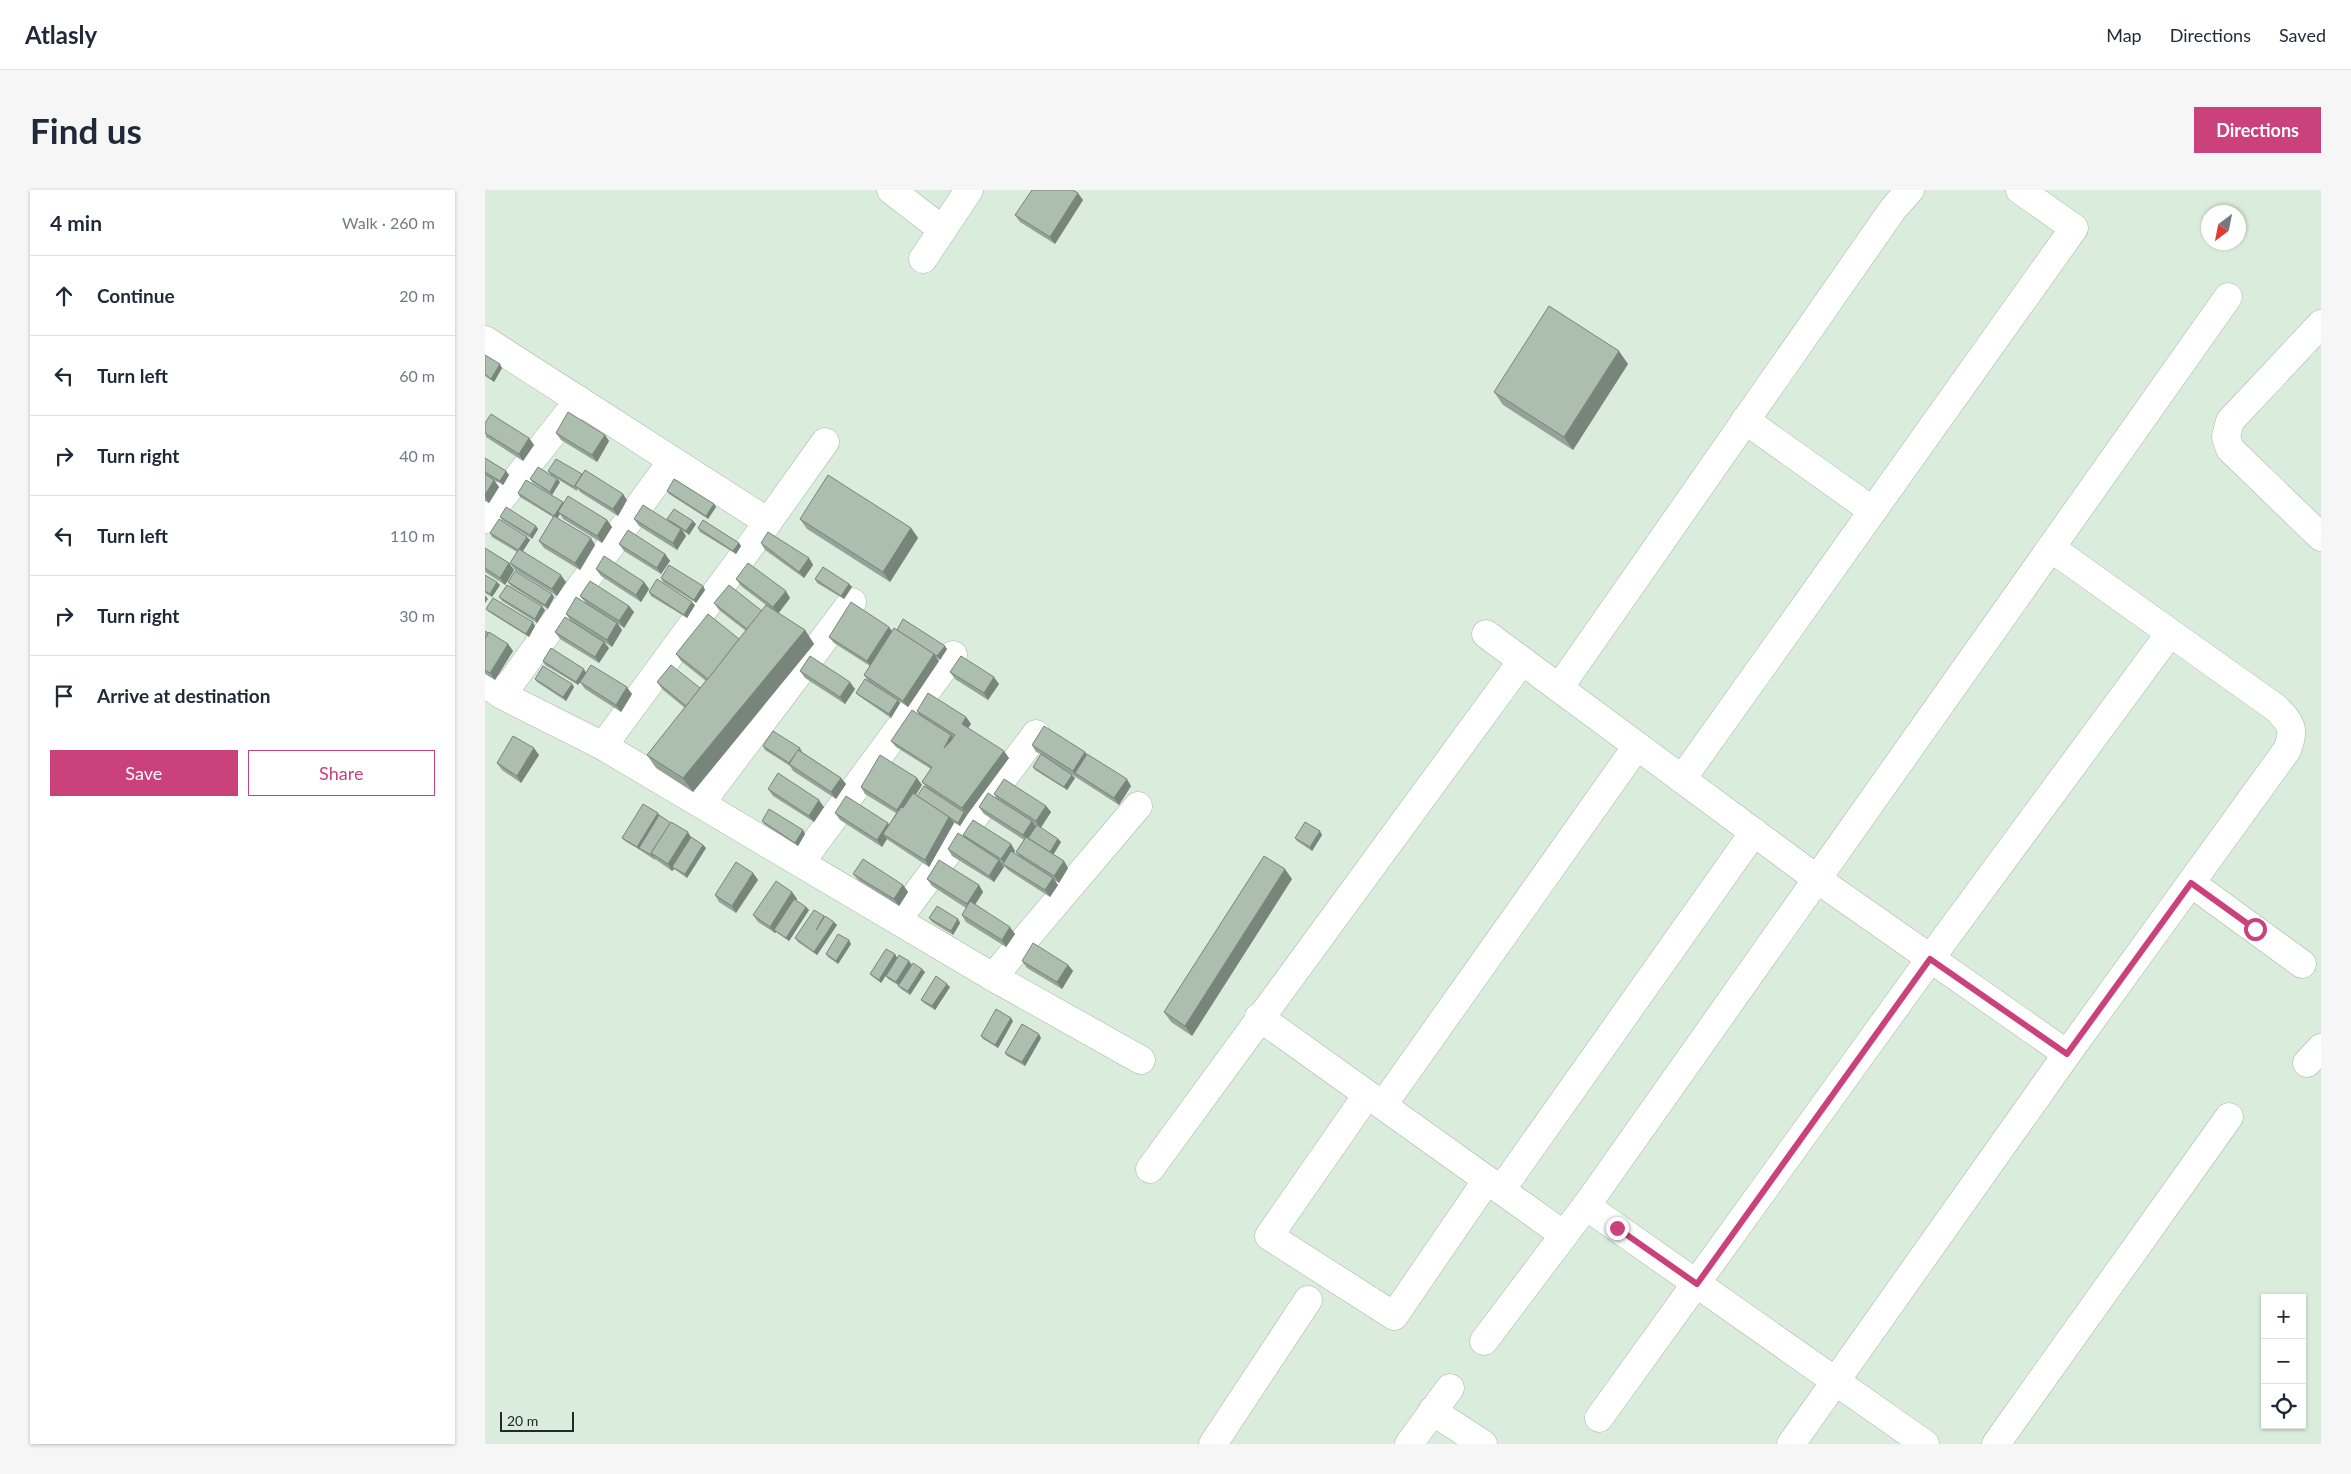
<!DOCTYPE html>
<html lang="en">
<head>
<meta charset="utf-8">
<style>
  :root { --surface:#fff; --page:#f6f6f7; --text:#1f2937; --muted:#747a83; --line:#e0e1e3; --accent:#ca417b }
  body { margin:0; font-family:Lato,sans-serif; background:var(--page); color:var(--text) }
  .controls { position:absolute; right:15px; bottom:15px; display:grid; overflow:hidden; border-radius:0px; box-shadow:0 1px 4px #0004 }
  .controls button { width:45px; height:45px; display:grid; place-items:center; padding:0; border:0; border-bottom:1px solid var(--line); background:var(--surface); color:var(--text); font:25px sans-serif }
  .compass { position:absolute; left:1716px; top:15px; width:45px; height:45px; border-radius:50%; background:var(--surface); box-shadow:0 1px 4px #0004; rotate:212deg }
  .scale { position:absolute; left:15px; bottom:12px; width:74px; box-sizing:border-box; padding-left:5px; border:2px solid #232a24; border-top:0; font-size:14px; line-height:18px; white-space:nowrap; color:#232a24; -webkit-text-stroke:4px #daeddc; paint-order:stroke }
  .stop { position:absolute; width:15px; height:15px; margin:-11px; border:4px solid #ca417b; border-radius:50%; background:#fff }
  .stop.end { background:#ca417b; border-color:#fff; box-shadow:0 1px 5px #0008 }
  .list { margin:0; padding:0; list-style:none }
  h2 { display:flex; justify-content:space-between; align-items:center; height:65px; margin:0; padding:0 20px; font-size:21px }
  h2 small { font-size:16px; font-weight:400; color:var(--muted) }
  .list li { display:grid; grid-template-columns:32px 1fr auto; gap:15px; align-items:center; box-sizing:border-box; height:80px; padding:0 20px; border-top:1px solid var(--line) }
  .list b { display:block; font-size:19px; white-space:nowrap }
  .list em { font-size:16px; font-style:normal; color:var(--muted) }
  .actions { display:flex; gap:10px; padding:15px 20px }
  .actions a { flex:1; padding:11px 0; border:1px solid var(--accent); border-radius:0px; text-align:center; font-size:18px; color:var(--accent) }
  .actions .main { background:var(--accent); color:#fff }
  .icon { flex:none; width:28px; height:28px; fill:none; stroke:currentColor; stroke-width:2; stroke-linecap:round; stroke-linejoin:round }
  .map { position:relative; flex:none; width:1836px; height:1254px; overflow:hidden; border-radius:0px }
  header { display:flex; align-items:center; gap:30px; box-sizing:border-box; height:70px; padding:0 25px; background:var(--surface); border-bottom:1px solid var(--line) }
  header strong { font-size:24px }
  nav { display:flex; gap:28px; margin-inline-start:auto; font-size:18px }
  .intro { display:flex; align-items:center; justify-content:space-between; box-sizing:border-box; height:120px; padding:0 30px }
  h1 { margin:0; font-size:35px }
  .button { padding:12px 22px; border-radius:0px; background:var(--accent); color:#fff; font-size:18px; font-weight:700 }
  main { display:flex; gap:30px; padding:0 30px }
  aside { flex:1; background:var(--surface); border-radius:0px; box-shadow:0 1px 4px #0004 }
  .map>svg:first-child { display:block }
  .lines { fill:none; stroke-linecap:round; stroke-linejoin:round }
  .minor-casing { stroke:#a5b7a7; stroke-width:29 }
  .minor { stroke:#fff; stroke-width:28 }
  .wall { fill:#94a396 }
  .shaded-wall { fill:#78857a }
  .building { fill:#acbeae; stroke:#78857a }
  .route { stroke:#ca417b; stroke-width:6 }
</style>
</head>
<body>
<header>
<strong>Atlasly</strong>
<nav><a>Map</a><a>Directions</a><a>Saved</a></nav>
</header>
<div class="intro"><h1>Find us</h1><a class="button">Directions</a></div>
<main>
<aside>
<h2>4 min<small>Walk · 260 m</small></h2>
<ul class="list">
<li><svg class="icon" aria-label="ahead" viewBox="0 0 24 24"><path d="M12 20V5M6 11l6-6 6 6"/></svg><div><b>Continue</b></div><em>20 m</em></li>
<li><svg class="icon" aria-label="left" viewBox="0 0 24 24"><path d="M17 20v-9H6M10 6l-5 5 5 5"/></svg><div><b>Turn left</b></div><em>60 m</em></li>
<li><svg class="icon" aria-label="right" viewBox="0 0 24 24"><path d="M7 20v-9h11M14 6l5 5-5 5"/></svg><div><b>Turn right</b></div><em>40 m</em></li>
<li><svg class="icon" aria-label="left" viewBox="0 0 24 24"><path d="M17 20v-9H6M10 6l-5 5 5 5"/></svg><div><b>Turn left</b></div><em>110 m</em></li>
<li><svg class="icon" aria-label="right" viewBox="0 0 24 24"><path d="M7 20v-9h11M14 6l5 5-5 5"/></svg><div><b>Turn right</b></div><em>30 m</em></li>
<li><svg class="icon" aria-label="arrive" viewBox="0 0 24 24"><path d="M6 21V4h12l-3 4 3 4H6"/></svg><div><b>Arrive at destination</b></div></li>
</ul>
<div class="actions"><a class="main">Save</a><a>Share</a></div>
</aside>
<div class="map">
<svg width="1836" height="1254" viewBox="0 0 1836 1254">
  <rect width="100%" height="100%" fill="#daeddc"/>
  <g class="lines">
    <g class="minor-casing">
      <g id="minor">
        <path d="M 406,0 L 446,31"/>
        <path d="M 438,69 L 484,0"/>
        <path d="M 1836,134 L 1745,231 L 1741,247 L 1745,259 L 1836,347"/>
        <path d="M 0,150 L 283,332 L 340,252"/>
        <path d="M 1260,230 L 1388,321"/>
        <path d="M 0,329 L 94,210"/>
        <path d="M 1001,444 L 1332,689 L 1582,864"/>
        <path d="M 0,493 L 17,505 L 118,556 L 508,787 L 656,870"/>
        <path d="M 1074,498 L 1408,19 L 1425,0"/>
        <path d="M 17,505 L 187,271"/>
        <path d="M 118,556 L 283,332"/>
        <path d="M 1197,589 L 1589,38 L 1535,0"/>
        <path d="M 216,613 L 367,412"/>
        <path d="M 316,672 L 468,465"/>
        <path d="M 1706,693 L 1817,774"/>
        <path d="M 413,729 L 551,544"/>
        <path d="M 508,787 L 653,616"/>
        <path d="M 774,827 L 1079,1045"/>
        <path d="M 1822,873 L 1836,858"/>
        <path d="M 882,905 L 784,1046 L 909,1126 L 1002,990"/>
        <path d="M 898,915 L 1152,556"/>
        <path d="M 665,979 L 1037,471"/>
        <path d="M 1016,1000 L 1269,642"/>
        <path d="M 1101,1016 L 1440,1254"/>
        <path d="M 999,1151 L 1101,1016 L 1743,107"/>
        <path d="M 947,1221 L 998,1254"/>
        <path d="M 1114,1228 L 1445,769 L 1685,443"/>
        <path d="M 728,1254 L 823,1110"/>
        <path d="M 924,1254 L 965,1198"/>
        <path d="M 1306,1254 L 1582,864 L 1802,560 C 1810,539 1807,534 1791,518 L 1566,358"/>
        <path d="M 1511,1254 L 1744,927"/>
      </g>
    </g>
    <use href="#minor" class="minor"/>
  </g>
  <g class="wall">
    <path d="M 598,10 L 570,54 L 535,32 L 530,25 Z"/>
    <path d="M 0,165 L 17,178 L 9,192 L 0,186 Z"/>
    <path d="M 1143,174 L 1088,260 L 1018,215 L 1009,202 Z"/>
    <path d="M 0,233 L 44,248 L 49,255 L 38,271 L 1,247 Z"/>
    <path d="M 71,243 L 120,245 L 124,251 L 112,272 L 76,250 Z"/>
    <path d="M 0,268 L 21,281 L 24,285 L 18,295 L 9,290 L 14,297 L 4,313 L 0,311 Z"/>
    <path d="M 63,281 L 97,284 L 142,310 L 133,326 L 95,302 L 93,299 L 92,301 L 66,285 Z"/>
    <path d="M 45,289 L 72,289 L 75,292 L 67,305 L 48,293 Z"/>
    <path d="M 182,301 L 229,314 L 231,317 L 223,329 L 184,304 Z"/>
    <path d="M 33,303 L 78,313 L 122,330 L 127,337 L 117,353 L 78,329 L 75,324 L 72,328 L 110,355 L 95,380 L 59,358 L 54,351 L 68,327 L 35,307 Z"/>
    <path d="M 15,327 L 51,336 L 53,339 L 47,349 L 17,330 Z"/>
    <path d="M 149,329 L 183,331 L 211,334 L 204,345 L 198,341 L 201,346 L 192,360 L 154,336 Z"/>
    <path d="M 315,329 L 426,338 L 433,348 L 405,392 L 322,339 Z"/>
    <path d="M 213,338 L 254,353 L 256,356 L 251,364 L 215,342 Z"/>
    <path d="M 5,343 L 42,347 L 45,350 L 38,361 L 81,392 L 72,406 L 30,380 L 25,373 L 32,362 L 7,347 Z"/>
    <path d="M 276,353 L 324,368 L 328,375 L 319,388 L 280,360 Z"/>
    <path d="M 134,354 L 180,364 L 185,371 L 176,384 L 139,361 Z"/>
    <path d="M 0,358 L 24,373 L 29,380 L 20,395 L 0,382 Z"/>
    <path d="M 111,379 L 159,392 L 164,399 L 156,412 L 116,386 Z"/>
    <path d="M 0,385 L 15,395 L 7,407 L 0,403 Z"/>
    <path d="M 176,388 L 218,396 L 220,400 L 211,413 L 178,392 Z"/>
    <path d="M 251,389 L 305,408 L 293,423 L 320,440 L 329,454 L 208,602 L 171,578 L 162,565 L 200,518 L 177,499 L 172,492 L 215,498 L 221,491 L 196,471 L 191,464 L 254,449 L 261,441 L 234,420 L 229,413 L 277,421 L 285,418 L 256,396 Z"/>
    <path d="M 330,389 L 364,394 L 367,397 L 359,409 L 332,393 Z"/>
    <path d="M 23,392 L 67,404 L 69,407 L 63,419 L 26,396 Z"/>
    <path d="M 164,402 L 210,415 L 202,428 L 166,406 Z"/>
    <path d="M 95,406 L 144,416 L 149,422 L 139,438 L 133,434 L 137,440 L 127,457 L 119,452 L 124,458 L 114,473 L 75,449 L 70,442 L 85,430 L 81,424 L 100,412 Z"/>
    <path d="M 14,407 L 60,420 L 52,433 L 17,411 Z"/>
    <path d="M 1,419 L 50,436 L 44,447 L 4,422 Z"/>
    <path d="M 404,437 L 407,441 L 412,440 L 462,459 L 455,470 L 451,467 L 454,471 L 423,517 L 414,511 L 415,513 L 406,528 L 374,506 L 371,503 L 383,491 L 379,485 L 385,476 L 349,453 L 344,447 Z"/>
    <path d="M 0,441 L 23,454 L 28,461 L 10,490 L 0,484 Z"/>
    <path d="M 58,471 L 101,482 L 147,504 L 136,522 L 100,499 L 95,492 L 93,495 L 60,475 Z"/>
    <path d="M 315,481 L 370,499 L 360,514 L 320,488 Z"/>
    <path d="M 465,482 L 514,494 L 503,510 L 470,489 Z"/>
    <path d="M 50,489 L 87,494 L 89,497 L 81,511 L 52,492 Z"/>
    <path d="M 432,521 L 481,527 L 486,534 L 483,538 L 524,568 L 482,625 L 481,624 L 482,625 L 475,636 L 468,632 L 469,633 L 444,677 L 403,650 L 402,649 L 397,657 L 355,630 L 350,623 L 404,635 L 411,623 L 380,604 L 376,597 L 437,595 L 430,605 L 432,606 L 441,597 L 437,592 L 446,579 L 411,557 L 406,551 L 434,525 Z"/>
    <path d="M 547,555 L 600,562 L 602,565 L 646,596 L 634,615 L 569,573 L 590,588 L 582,600 L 550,580 L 548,577 L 556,564 L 551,562 Z"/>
    <path d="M 278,556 L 315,558 L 317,561 L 317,562 L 356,588 L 361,594 L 351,609 L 308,581 L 305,576 L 280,560 Z"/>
    <path d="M 54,565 L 36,593 L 17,580 L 12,573 Z"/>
    <path d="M 283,599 L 339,617 L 329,632 L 288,606 Z"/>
    <path d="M 509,604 L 561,616 L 566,622 L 556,638 L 573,649 L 576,652 L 568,664 L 579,671 L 583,678 L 574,693 L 569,690 L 573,695 L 565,707 L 523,680 L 517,674 L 519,677 L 509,692 L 467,666 L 463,659 L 480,648 L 478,645 L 526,654 L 530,661 L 529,663 L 534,666 L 531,662 L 539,650 L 499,624 L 494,617 L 512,609 Z"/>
    <path d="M 175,626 L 218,655 L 221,658 L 202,688 L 189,679 L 187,681 L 170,669 L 170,670 L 155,660 L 140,651 L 137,648 Z"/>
    <path d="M 277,631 L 318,640 L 320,644 L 313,656 L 279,634 Z"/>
    <path d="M 837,645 L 827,661 L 812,651 L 810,648 Z"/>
    <path d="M 268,683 L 273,690 L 251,723 L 234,712 L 230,705 Z"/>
    <path d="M 368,684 L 418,695 L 423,702 L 414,716 L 373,690 Z"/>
    <path d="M 442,689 L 494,695 L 498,702 L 490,715 L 530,744 L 521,757 L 481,732 L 477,725 L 481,718 L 447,696 Z"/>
    <path d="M 807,689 L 707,846 L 686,832 L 679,822 Z"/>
    <path d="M 307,702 L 312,709 L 311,710 L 321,717 L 324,720 L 304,751 L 291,742 L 290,743 L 273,732 L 268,725 Z"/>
    <path d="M 339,726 L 352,735 L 332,765 L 313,752 L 310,748 Z"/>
    <path d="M 444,728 L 473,729 L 475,733 L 468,745 L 447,732 Z"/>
    <path d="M 366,754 L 353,774 L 343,767 L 341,764 Z"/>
    <path d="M 410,764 L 412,768 L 396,793 L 388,787 L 385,784 Z"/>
    <path d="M 537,771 L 583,775 L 588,781 L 577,799 L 542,778 Z"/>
    <path d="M 427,775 L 440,782 L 425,805 L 416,799 L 413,795 L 403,789 L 401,786 Z"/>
    <path d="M 465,797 L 450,820 L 439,813 L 436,810 Z"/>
    <path d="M 528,831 L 513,858 L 498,849 L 496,846 Z"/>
    <path d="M 556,848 L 540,876 L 522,866 L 520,863 Z"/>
  </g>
  <g class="shaded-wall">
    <path d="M 593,3 L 598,10 L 570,54 L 565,47 Z"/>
    <path d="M 1134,161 L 1143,174 L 1088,260 L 1079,247 Z"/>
    <path d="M 15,174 L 17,178 L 9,192 L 6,189 Z"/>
    <path d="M 120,245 L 124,251 L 112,272 L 107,265 Z"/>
    <path d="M 44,248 L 49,255 L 38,271 L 34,264 Z"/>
    <path d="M 21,281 L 24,285 L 18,295 L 15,291 Z"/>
    <path d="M 72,289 L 75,292 L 67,305 L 65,302 Z"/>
    <path d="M 9,290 L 14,297 L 4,313 L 0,307 L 0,305 Z"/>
    <path d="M 138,304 L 142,310 L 133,326 L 128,319 Z"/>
    <path d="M 78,312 L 80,316 L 73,322 L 75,324 L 72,329 L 69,326 Z"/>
    <path d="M 229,314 L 231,317 L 223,329 L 221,326 Z"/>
    <path d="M 122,330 L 127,337 L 117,353 L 112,346 Z"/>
    <path d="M 208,331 L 211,334 L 204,345 L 201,341 Z"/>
    <path d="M 51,336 L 53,339 L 47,349 L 45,345 Z"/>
    <path d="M 426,338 L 433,348 L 405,392 L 398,382 Z"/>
    <path d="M 196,339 L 201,346 L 192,360 L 188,353 Z"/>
    <path d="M 42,347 L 45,350 L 36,364 L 33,361 Z"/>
    <path d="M 106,348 L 110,355 L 95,380 L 90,373 Z"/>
    <path d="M 254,353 L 256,356 L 251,364 L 248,361 Z"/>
    <path d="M 180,364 L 185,371 L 176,384 L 172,378 Z"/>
    <path d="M 324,368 L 328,375 L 319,388 L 314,382 Z"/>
    <path d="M 24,373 L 29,380 L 20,395 L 15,388 Z"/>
    <path d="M 76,385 L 81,392 L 72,406 L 67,399 Z"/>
    <path d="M 12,392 L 15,395 L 7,407 L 5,404 Z"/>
    <path d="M 159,392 L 164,399 L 156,412 L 151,405 Z"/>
    <path d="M 364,394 L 367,397 L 359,409 L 356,406 Z"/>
    <path d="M 218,396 L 220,400 L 211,413 L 209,410 Z"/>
    <path d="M 301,401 L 305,408 L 293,424 L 288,417 Z"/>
    <path d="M 67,404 L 69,407 L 63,419 L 60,415 Z"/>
    <path d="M 0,405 L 3,409 L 0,413 Z"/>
    <path d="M 207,412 L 210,415 L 202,428 L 199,425 Z"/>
    <path d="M 57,416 L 60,420 L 52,433 L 50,429 Z"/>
    <path d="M 144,416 L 149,422 L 139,438 L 134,431 Z"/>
    <path d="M 48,432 L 50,436 L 44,447 L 41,444 Z"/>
    <path d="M 132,433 L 137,440 L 127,457 L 122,450 Z"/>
    <path d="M 404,437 L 409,444 L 387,478 L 382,471 Z"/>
    <path d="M 320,440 L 329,454 L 208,602 L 198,588 Z"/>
    <path d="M 119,452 L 124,458 L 114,473 L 110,467 Z"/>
    <path d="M 23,454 L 28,461 L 10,490 L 5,483 Z"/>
    <path d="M 460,456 L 462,459 L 455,470 L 452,466 Z"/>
    <path d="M 449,464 L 454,471 L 423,517 L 418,511 Z"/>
    <path d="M 99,479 L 101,483 L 93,495 L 91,492 Z"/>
    <path d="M 509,487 L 514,494 L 503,510 L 499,503 Z"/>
    <path d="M 365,492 L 370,499 L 360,514 L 355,507 Z"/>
    <path d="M 87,494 L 89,497 L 81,511 L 78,507 Z"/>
    <path d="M 142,497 L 147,504 L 136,522 L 131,515 Z"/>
    <path d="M 413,510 L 415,513 L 406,528 L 404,524 Z"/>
    <path d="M 481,527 L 486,534 L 481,541 L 477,534 Z"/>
    <path d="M 466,545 L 471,552 L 459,558 Z"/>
    <path d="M 49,558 L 54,565 L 36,593 L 32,586 Z"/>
    <path d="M 519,561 L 524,568 L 482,625 L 477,618 Z"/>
    <path d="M 600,562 L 605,569 L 590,583 L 593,588 L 588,581 Z"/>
    <path d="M 587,585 L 590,588 L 582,600 L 579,597 Z"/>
    <path d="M 356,588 L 361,594 L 351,609 L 346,602 Z"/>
    <path d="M 432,588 L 437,595 L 417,627 L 412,620 Z"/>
    <path d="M 642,589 L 646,596 L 634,615 L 629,608 Z"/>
    <path d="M 334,610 L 339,617 L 329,632 L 324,626 Z"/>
    <path d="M 561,616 L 566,622 L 555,638 L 551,631 Z"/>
    <path d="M 479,622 L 482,625 L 475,636 L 473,633 Z"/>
    <path d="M 173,623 L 175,627 L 154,658 L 155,660 L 152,657 Z"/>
    <path d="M 464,627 L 469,633 L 444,677 L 440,670 Z"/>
    <path d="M 547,631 L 551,638 L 543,652 L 538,645 Z"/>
    <path d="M 403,633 L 407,640 L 398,644 L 402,649 L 397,657 L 392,650 Z"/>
    <path d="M 318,640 L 320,644 L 313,656 L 310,653 Z"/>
    <path d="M 835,641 L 837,645 L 827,661 L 825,657 Z"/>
    <path d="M 203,642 L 207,649 L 187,677 L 189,679 L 187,681 L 183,674 Z"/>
    <path d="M 573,649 L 576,652 L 567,667 L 564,663 Z"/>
    <path d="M 526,654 L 530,661 L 521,675 L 516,669 Z"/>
    <path d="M 218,655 L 221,658 L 202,688 L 200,684 Z"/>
    <path d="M 514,670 L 519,677 L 509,692 L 504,686 Z"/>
    <path d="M 579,671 L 583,678 L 574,693 L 569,686 Z"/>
    <path d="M 800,679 L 807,689 L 707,846 L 700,836 Z"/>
    <path d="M 268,683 L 273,690 L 251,723 L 247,716 Z"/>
    <path d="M 568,688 L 573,695 L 565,707 L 560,700 Z"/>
    <path d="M 418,695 L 423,702 L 414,716 L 409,709 Z"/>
    <path d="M 494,695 L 498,702 L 486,721 L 482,714 Z"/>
    <path d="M 307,702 L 312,709 L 291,741 L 289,740 L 291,742 L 290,743 L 285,737 Z"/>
    <path d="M 321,717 L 324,720 L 304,751 L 301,748 Z"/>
    <path d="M 473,729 L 475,733 L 468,745 L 466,741 Z"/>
    <path d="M 349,732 L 352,735 L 332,765 L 329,762 Z"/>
    <path d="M 525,737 L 530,744 L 521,757 L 517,750 Z"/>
    <path d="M 364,750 L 366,754 L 353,774 L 351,771 Z"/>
    <path d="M 410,764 L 412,768 L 396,793 L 394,790 Z"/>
    <path d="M 424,771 L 427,775 L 413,795 L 411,792 Z"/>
    <path d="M 583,775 L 588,781 L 577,799 L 572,792 Z"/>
    <path d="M 437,779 L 440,782 L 425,805 L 423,801 Z"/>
    <path d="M 462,794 L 465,797 L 450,820 L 447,816 Z"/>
    <path d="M 526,828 L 528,831 L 513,858 L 510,855 Z"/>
    <path d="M 554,844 L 556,848 L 540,876 L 537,872 Z"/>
  </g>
  <g class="building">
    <path d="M 547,0 L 588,0 L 593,3 L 565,47 L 530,25 Z"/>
    <path d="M 1064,116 L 1134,161 L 1079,247 L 1009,202 Z"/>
    <path d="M 0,165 L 15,174 L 6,189 L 0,184 Z"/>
    <path d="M 83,222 L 120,245 L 107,265 L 71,243 Z"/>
    <path d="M 6,224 L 44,248 L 34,264 L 0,243 L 0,233 Z"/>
    <path d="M 0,268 L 21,281 L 15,291 L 0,282 Z"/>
    <path d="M 71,269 L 97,284 L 89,297 L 63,281 Z"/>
    <path d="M 53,277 L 72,289 L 65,302 L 45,289 Z"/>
    <path d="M 100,280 L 138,304 L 128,319 L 90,296 Z"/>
    <path d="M 0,284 L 9,290 L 0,305 Z"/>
    <path d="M 343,285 L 426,338 L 398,382 L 315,329 Z"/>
    <path d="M 189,289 L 229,314 L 221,326 L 182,301 Z"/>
    <path d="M 41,290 L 78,312 L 69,326 L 33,303 Z"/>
    <path d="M 83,306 L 122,330 L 112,346 L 73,322 Z"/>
    <path d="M 158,315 L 196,339 L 188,353 L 149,329 Z"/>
    <path d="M 21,317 L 51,336 L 45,345 L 15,327 Z"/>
    <path d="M 189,319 L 208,331 L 201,341 L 182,329 Z"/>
    <path d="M 69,326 L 106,348 L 90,373 L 54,351 Z"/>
    <path d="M 14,329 L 42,347 L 34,359 L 33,360 L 5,343 Z"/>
    <path d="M 218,330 L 254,353 L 248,361 L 213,338 Z"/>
    <path d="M 143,340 L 180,364 L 172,378 L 134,354 Z"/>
    <path d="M 283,342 L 324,368 L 314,382 L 276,353 Z"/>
    <path d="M 0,358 L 24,373 L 15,388 L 0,378 Z"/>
    <path d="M 34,359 L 76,385 L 67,399 L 25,373 Z"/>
    <path d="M 119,366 L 159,392 L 151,405 L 111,379 Z"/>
    <path d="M 263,373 L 301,401 L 288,417 L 251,389 Z"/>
    <path d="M 184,375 L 218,396 L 209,410 L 176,388 Z"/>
    <path d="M 338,377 L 364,394 L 356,406 L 330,389 Z"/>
    <path d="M 30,381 L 67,404 L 60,415 L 23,392 Z"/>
    <path d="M 0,385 L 12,392 L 5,404 L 0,401 Z"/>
    <path d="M 172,389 L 207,412 L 199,425 L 164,402 Z"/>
    <path d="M 105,391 L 144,416 L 134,431 L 95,406 Z"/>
    <path d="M 22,395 L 57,416 L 50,429 L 14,407 Z"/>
    <path d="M 244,395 L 277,421 L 262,439 L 229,413 Z"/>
    <path d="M 91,407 L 132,433 L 122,450 L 81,424 Z"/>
    <path d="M 8,408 L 48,432 L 41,444 L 1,419 Z"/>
    <path d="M 366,412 L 404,437 L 382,471 L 344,447 Z"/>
    <path d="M 281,415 L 320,440 L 198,588 L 162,565 Z"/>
    <path d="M 223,424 L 254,449 L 223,489 L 191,464 Z"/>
    <path d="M 80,427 L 119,452 L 110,467 L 70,442 Z"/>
    <path d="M 418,429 L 460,456 L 452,466 L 412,440 Z"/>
    <path d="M 409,438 L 449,464 L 418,511 L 379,485 Z"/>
    <path d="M 0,441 L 3,443 L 0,449 Z"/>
    <path d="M 4,442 L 23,454 L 5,483 L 0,480 L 0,449 Z"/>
    <path d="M 66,458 L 99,479 L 91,492 L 58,471 Z"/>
    <path d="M 325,466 L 365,492 L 355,507 L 315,481 Z"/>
    <path d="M 476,466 L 509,487 L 499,503 L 465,482 Z"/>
    <path d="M 106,475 L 142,497 L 131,515 L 95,492 Z"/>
    <path d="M 186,475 L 215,498 L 201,516 L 172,492 Z"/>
    <path d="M 58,476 L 87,494 L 78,507 L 50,489 Z"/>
    <path d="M 380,489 L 413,510 L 404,524 L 371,503 Z"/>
    <path d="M 443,503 L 481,527 L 477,534 L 519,561 L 477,618 L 437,592 L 447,577 L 406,551 L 427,520 L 466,545 L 459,558 L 465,552 L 470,545 L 432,521 Z"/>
    <path d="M 559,536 L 600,562 L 588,581 L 547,555 Z"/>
    <path d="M 288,541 L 315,558 L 304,573 L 278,556 Z"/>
    <path d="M 28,546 L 49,558 L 32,586 L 12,573 Z"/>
    <path d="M 313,560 L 356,588 L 346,602 L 304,574 Z"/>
    <path d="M 556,564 L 587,585 L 579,597 L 548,577 Z"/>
    <path d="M 602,564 L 642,589 L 629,608 L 590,583 Z"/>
    <path d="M 395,565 L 432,588 L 412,620 L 376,597 Z"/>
    <path d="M 293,583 L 334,610 L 324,626 L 283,599 Z"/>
    <path d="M 519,589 L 561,616 L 551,631 L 509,604 Z"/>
    <path d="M 439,596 L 479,622 L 473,633 L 432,606 Z"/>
    <path d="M 428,603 L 464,627 L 440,670 L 398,644 L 416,617 L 418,618 Z"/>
    <path d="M 503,603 L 547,631 L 538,645 L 494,617 Z"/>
    <path d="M 361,606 L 403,633 L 392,650 L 350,623 Z"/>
    <path d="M 158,614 L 173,623 L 152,657 L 137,648 Z"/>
    <path d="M 284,619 L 318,640 L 310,653 L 277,631 Z"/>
    <path d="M 174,625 L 186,633 L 166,663 L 168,666 L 154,658 Z"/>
    <path d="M 488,630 L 526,654 L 516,669 L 478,645 Z"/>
    <path d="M 186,632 L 203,642 L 183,674 L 166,663 Z"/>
    <path d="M 820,632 L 835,641 L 825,657 L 810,648 Z"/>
    <path d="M 552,635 L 573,649 L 565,662 L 543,648 Z"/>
    <path d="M 473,643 L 514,670 L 504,686 L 463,659 Z"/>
    <path d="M 206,647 L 218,655 L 200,684 L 187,677 Z"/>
    <path d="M 541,647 L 579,671 L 569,686 L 531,662 Z"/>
    <path d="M 526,661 L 568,688 L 560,700 L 518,674 Z"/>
    <path d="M 779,666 L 800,679 L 700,836 L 679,822 Z"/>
    <path d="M 378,669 L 418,695 L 409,709 L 368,684 Z"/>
    <path d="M 454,670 L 494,695 L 482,714 L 442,689 Z"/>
    <path d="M 251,672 L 268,683 L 247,716 L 230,705 Z"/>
    <path d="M 291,691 L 307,702 L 285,737 L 268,725 Z"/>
    <path d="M 309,709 L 321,717 L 301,748 L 289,740 Z"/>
    <path d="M 485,711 L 525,737 L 517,750 L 477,725 Z"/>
    <path d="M 452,716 L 473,729 L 466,741 L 444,728 Z"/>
    <path d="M 329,720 L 339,726 L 331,740 L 340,726 L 349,732 L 329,762 L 310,748 Z"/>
    <path d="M 353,744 L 364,750 L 351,771 L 341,764 Z"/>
    <path d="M 548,753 L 583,775 L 572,792 L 537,771 Z"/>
    <path d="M 401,759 L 410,764 L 394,790 L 385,784 Z"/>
    <path d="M 414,765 L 424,771 L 411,792 L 401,786 Z"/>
    <path d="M 428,773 L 437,779 L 423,801 L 413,796 Z"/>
    <path d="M 451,786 L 462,794 L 447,816 L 436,810 Z"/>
    <path d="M 511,819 L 526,828 L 510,855 L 496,846 Z"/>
    <path d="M 537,834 L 554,844 L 537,872 L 520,863 Z"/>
  </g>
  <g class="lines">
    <path class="route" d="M 1132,1038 L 1212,1094 L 1445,769 L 1582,864 L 1706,693 L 1770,739"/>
  </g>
</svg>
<div class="controls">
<button>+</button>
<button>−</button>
<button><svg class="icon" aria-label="locate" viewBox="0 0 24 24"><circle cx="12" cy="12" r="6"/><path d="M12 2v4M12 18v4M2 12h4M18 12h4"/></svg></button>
</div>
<svg class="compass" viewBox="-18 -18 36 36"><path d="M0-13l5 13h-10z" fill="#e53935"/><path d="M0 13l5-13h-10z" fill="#747a83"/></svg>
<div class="scale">20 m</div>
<div class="stop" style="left:1770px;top:739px"></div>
<div class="stop end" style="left:1132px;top:1038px"></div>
</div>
</main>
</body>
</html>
